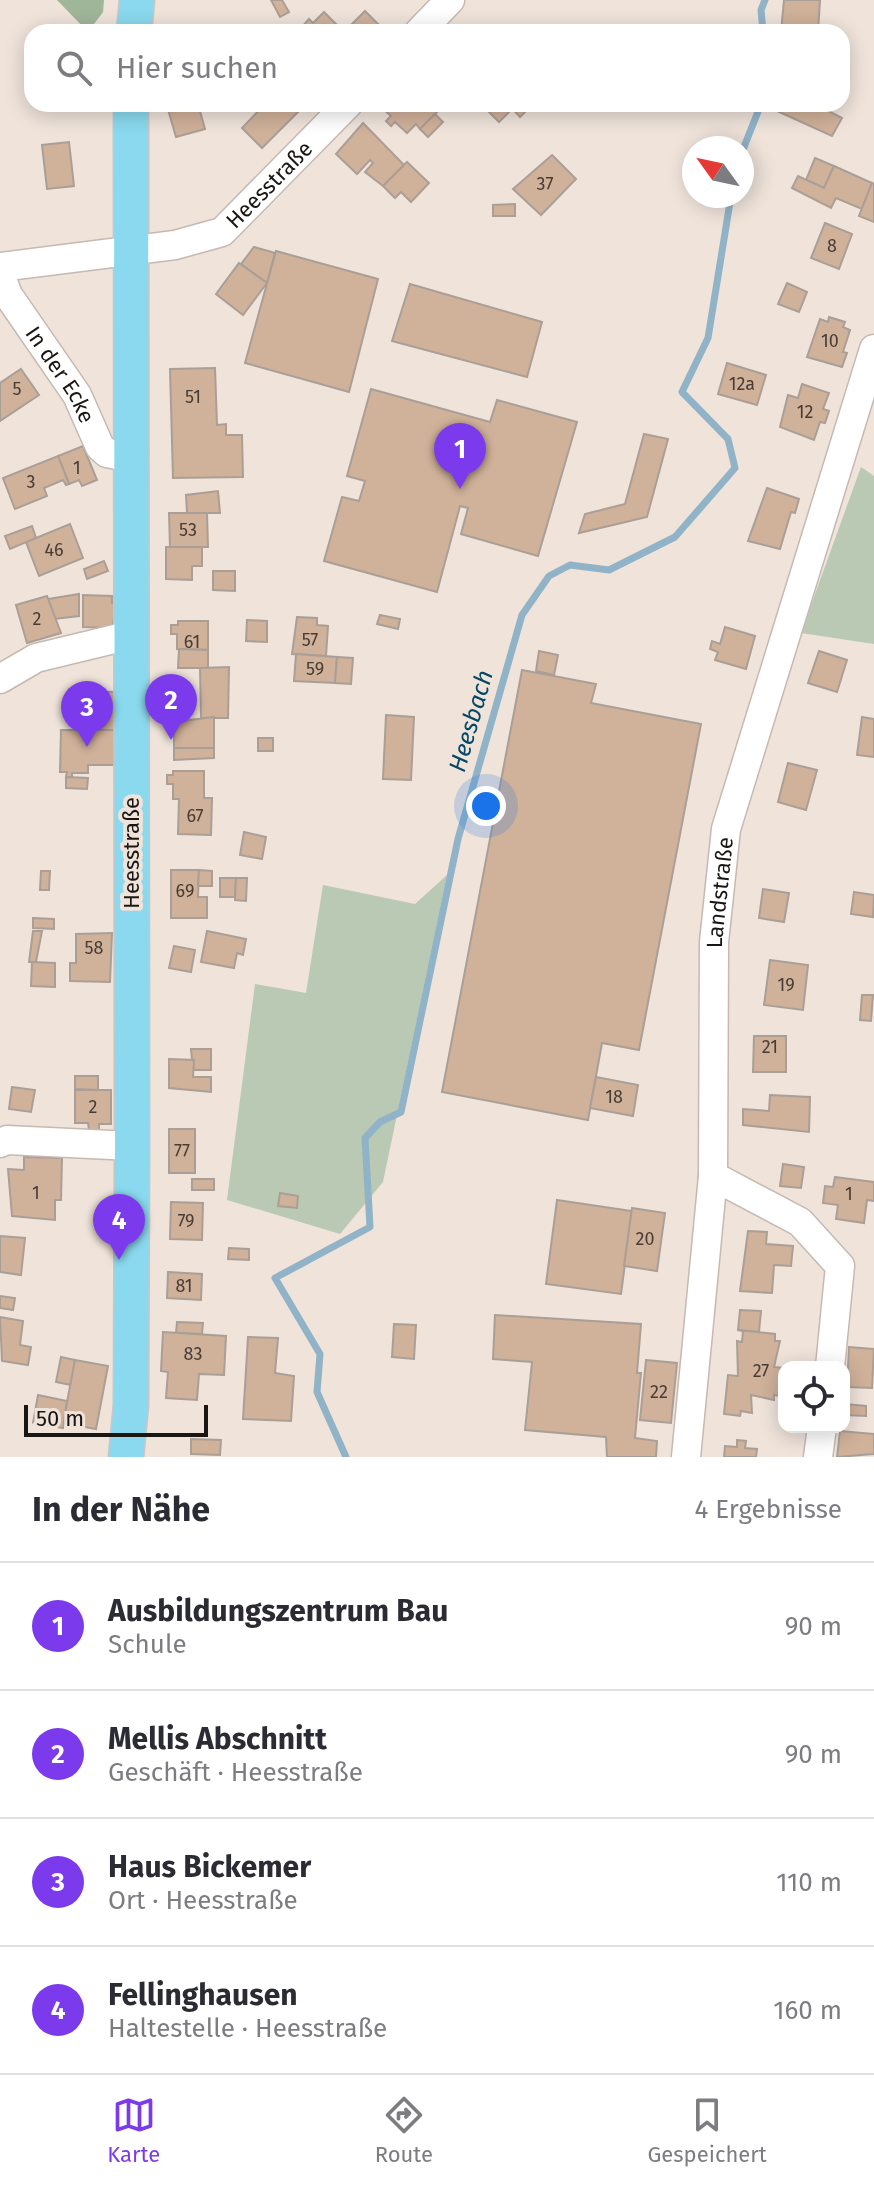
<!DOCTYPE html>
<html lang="de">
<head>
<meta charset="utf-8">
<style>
  :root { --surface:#fff; --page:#f7f7f7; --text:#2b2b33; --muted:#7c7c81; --line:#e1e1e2; --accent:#7c3aed }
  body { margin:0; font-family:"Fira Sans",sans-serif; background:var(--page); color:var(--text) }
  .controls { position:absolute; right:24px; bottom:24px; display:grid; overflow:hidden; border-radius:16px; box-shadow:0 4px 20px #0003 }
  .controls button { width:72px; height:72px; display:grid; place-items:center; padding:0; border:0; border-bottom:2px solid var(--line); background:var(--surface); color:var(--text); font:40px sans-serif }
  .compass { position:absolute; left:682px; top:136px; width:72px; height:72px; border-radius:50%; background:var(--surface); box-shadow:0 4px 20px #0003; rotate:303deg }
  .scale { position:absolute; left:24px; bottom:20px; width:184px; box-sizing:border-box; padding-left:8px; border:4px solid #1a1613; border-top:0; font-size:22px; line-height:28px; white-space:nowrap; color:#1a1613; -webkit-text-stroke:6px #efe3da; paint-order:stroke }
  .you { position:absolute; left:486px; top:806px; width:28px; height:28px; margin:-20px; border:6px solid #fff; border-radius:50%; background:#1a73e8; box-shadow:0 0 0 12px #1a73e833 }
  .badge { display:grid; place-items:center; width:52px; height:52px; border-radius:50%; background:var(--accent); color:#fff; font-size:26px; font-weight:700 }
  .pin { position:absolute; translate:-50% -66px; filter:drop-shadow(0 2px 4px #0008) }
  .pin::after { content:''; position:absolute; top:42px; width:28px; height:24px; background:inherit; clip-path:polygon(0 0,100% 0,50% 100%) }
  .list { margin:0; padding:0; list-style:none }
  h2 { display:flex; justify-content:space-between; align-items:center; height:104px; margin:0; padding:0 32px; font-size:34px }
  h2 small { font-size:26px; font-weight:400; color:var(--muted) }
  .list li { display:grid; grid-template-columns:52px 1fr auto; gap:24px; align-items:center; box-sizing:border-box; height:128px; padding:0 32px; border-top:2px solid var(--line) }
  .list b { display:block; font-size:30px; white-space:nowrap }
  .list p { margin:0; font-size:26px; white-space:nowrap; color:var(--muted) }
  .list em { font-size:26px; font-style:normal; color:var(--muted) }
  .icon { flex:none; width:44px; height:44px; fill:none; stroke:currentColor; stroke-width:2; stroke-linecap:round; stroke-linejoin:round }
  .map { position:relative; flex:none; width:874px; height:1457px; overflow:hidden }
  .search { position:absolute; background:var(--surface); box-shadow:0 4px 20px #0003; left:24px; right:24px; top:24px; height:88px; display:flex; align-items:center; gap:20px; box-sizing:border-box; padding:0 28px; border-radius:24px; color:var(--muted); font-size:30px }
  .sheet { height:616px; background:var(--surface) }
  nav { display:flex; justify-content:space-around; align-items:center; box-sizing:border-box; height:112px; border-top:2px solid var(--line); background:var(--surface); font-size:22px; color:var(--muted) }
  nav a { display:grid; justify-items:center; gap:4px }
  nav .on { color:var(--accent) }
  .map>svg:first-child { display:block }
  .green { fill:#b9c9b4 }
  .forest { fill:#a0b699 }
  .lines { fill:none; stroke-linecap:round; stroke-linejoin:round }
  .stream { stroke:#91b3c8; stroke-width:7 }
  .building { fill:#d0b19a; stroke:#aa9f97; stroke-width:2 }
  .minor-casing { stroke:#c5b9b1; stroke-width:31 }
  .major-casing { stroke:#c8c7c6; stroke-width:37 }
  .minor { stroke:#fff; stroke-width:28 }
  .major { stroke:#8ad9ee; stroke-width:34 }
  .labels { text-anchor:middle; stroke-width:8; stroke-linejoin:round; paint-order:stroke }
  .number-label { font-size:18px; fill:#483d35 }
  .street-label { font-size:22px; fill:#1a1613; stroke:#efe3da }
  .water-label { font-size:24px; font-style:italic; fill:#054865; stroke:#efe3da }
</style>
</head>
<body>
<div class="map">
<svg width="874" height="1457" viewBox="0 0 874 1457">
  <rect width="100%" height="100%" fill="#efe3da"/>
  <g class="green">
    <path d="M 861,467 L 874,476 L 874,644 L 801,633 Z"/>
    <path d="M 447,875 L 383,1182 L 340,1234 L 227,1200 L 255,984 L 306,993 L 323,885 L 415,904 Z"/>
  </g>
  <path class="forest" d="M 57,0 L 104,0 L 103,12 L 88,32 Z"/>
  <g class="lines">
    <g class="stream">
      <path d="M 763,32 L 761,10 L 765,0"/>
      <path d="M 742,152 L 761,104"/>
      <path d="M 346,1457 L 317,1392 L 320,1354 L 275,1278 L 370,1227 L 365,1138 L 380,1122 L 401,1112 L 458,839 L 522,615 L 549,576 L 570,565 L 609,570 L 675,537 L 735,468 L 728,439 L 682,392 L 708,338 L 731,196"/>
    </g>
  </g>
  <g class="building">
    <path d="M 271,0 L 282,0 L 289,12 L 280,17 Z"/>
    <path d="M 784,0 L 820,0 L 818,32 L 781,32 Z"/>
    <path d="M 365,11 L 380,26 L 374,32 L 344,32 Z"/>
    <path d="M 324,12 L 338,26 L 332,32 L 307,32 L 302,27 L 309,19 L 313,23 Z"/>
    <path d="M 176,104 L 198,104 L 205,129 L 176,137 L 167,106 Z"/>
    <path d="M 265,104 L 306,104 L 262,148 L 242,128 Z"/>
    <path d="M 383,104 L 428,104 L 437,112 L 420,129 L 416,124 L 407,133 L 395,122 L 391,126 L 386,121 L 391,116 L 381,107 Z"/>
    <path d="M 487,104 L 500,104 L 509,112 L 499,122 L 484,107 Z"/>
    <path d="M 508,104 L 533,104 L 520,117 Z"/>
    <path d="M 775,104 L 815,104 L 842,118 L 832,136 L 775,110 Z"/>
    <path d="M 435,114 L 443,122 L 428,137 L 420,129 Z"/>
    <path d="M 363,123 L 404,165 L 383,186 L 365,172 L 373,163 L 370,160 L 357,174 L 336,154 Z"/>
    <path d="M 69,142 L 74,186 L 47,189 L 42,145 Z"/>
    <path d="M 552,155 L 576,179 L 541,215 L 513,189 Z"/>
    <path d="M 815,158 L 834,166 L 824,188 L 806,180 Z"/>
    <path d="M 407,162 L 429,183 L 411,202 L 401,192 L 395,198 L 383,186 Z"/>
    <path d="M 834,166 L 872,183 L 862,209 L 836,198 L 831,208 L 792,188 L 798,176 L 824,188 Z"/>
    <path d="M 872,183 L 874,184 L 874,222 L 859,216 Z"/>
    <path d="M 515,204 L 515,216 L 493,216 L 493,205 Z"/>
    <path d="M 825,223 L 852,234 L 839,269 L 811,258 Z"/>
    <path d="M 254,247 L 275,253 L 267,283 L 241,264 Z"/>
    <path d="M 276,251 L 378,279 L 349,392 L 245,363 Z"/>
    <path d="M 239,263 L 267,283 L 243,315 L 216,294 Z"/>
    <path d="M 787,283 L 807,292 L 799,312 L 778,304 Z"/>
    <path d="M 410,284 L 542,322 L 527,377 L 392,341 Z"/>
    <path d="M 829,317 L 845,322 L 843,327 L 850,330 L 843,352 L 847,353 L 842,367 L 807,357 L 820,319 L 828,322 Z"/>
    <path d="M 727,363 L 766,375 L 757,405 L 718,394 Z"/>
    <path d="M 215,368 L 217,425 L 226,424 L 226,435 L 242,435 L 243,477 L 173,478 L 170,369 Z"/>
    <path d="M 21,369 L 39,395 L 0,421 L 0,383 Z"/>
    <path d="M 802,384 L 829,393 L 823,409 L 829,411 L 825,423 L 820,422 L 814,440 L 780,427 L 788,395 L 798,398 Z"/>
    <path d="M 371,389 L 490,422 L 497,400 L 577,422 L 538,556 L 461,534 L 468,508 L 460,506 L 437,592 L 324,561 L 342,497 L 359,501 L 365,481 L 347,476 Z"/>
    <path d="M 644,434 L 668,439 L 647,517 L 579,533 L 585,514 L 625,504 Z"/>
    <path d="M 83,446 L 97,480 L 82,486 L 79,480 L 69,484 L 58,456 Z"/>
    <path d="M 58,456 L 69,484 L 66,485 L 63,480 L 44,488 L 47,496 L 15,509 L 3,478 Z"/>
    <path d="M 767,488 L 799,499 L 795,513 L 791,512 L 780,549 L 748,541 Z"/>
    <path d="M 218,491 L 220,513 L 187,513 L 186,495 Z"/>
    <path d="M 169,513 L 207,513 L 208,547 L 170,547 Z"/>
    <path d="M 70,524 L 83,558 L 39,576 L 26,542 Z"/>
    <path d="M 32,526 L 36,538 L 10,549 L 5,536 Z"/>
    <path d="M 166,547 L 202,547 L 202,566 L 192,566 L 192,580 L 166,579 Z"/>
    <path d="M 104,561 L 108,571 L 87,579 L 84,569 Z"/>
    <path d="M 213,571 L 235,571 L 235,591 L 213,590 Z"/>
    <path d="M 79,594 L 79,616 L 54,619 L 48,599 Z"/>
    <path d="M 83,595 L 112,596 L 112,603 L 117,603 L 112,628 L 83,627 Z"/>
    <path d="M 47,596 L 61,633 L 27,643 L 16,605 Z"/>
    <path d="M 380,615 L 400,619 L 398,629 L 377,624 Z"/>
    <path d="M 297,617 L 317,618 L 317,625 L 328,626 L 326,656 L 292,654 Z"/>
    <path d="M 247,620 L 267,621 L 267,642 L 246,641 Z"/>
    <path d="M 178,621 L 208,621 L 208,650 L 177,649 L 177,634 L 171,634 L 171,625 L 178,625 Z"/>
    <path d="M 725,627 L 755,636 L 746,669 L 715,660 L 718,652 L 710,649 L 712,641 L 720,644 Z"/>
    <path d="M 179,649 L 208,650 L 208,668 L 178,668 Z"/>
    <path d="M 539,651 L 558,655 L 554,675 L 536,671 Z"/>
    <path d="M 819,651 L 847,660 L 837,692 L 808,683 Z"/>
    <path d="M 296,654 L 337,657 L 335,683 L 294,681 Z"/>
    <path d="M 337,657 L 353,658 L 351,684 L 335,683 Z"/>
    <path d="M 229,667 L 228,718 L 201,718 L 200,668 Z"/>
    <path d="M 522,670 L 596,684 L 591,703 L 701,724 L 639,1050 L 602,1043 L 588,1120 L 442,1092 Z"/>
    <path d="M 82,691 L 115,692 L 114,730 L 82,730 L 83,718 L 72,717 L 72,696 L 82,696 Z"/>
    <path d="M 386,715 L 414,717 L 411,780 L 383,779 Z"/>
    <path d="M 214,717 L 214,748 L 174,748 L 174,722 Z"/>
    <path d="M 862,717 L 874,719 L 874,757 L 857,755 Z"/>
    <path d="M 61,730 L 114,730 L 114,765 L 88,765 L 88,773 L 72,773 L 72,777 L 66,777 L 67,772 L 60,772 Z"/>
    <rect x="258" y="738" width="15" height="13"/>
    <path d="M 174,748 L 214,748 L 214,758 L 174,760 Z"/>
    <path d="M 788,763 L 817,770 L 806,810 L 778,802 Z"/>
    <path d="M 173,771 L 204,771 L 204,798 L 212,798 L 211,835 L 178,834 L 179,799 L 173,799 L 173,784 L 167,784 L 167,775 L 173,775 Z"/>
    <path d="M 66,777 L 88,778 L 87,789 L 66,788 Z"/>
    <path d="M 244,832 L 266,837 L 262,859 L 240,855 Z"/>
    <path d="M 171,870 L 199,870 L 198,897 L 207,897 L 207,918 L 171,918 Z"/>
    <path d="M 199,870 L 212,871 L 212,886 L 198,886 Z"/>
    <path d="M 41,871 L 50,871 L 49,890 L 40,890 Z"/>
    <path d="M 220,878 L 236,878 L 235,897 L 220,897 Z"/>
    <path d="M 236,878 L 247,878 L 246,901 L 235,900 Z"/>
    <path d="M 763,889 L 789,893 L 784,922 L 759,918 Z"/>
    <path d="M 854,892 L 874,895 L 873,917 L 851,914 Z"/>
    <path d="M 33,918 L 54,919 L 54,929 L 33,928 Z"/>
    <path d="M 33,931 L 42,931 L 36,962 L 29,962 Z"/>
    <path d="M 207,931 L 246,939 L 243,955 L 237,953 L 234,968 L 201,962 Z"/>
    <path d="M 112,933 L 110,982 L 70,981 L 70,963 L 76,963 L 76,934 Z"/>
    <path d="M 174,946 L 195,950 L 191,972 L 169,968 Z"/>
    <path d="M 770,960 L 808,965 L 803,1010 L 764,1005 Z"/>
    <path d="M 32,962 L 55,963 L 55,987 L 31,986 Z"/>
    <path d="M 862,995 L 873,995 L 871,1021 L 860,1020 Z"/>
    <path d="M 754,1036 L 786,1036 L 786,1072 L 753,1072 Z"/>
    <path d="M 191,1049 L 211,1049 L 211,1070 L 193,1070 Z"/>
    <path d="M 169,1059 L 194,1060 L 193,1077 L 211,1077 L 211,1092 L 169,1088 Z"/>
    <path d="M 75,1076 L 98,1076 L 98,1090 L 75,1089 Z"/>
    <path d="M 596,1077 L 638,1085 L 633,1116 L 590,1108 Z"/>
    <path d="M 12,1087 L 35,1090 L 31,1112 L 9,1109 Z"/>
    <path d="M 75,1090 L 111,1090 L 111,1124 L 99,1124 L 99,1130 L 89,1130 L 88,1123 L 75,1123 Z"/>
    <path d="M 770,1095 L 810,1097 L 809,1132 L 743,1125 L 743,1109 L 769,1111 Z"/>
    <rect x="169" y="1129" width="26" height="44"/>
    <path d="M 24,1157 L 62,1158 L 61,1200 L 55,1200 L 55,1220 L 12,1216 L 8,1169 L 24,1170 Z"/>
    <path d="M 783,1164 L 804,1167 L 801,1188 L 780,1186 Z"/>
    <path d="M 835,1177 L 874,1182 L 874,1201 L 867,1200 L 864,1223 L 836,1219 L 838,1205 L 823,1203 L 825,1186 L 833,1187 Z"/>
    <rect x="192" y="1179" width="22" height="11"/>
    <path d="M 280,1193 L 298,1196 L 297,1208 L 278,1206 Z"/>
    <path d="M 557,1200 L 632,1211 L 621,1294 L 546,1284 Z"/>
    <path d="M 171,1202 L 203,1203 L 202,1240 L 170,1239 Z"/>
    <path d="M 632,1208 L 665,1213 L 657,1271 L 624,1266 Z"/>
    <path d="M 748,1231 L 767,1232 L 766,1244 L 793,1246 L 791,1266 L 774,1265 L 772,1293 L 740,1291 Z"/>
    <path d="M 0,1236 L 25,1238 L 21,1275 L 0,1272 Z"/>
    <path d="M 229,1248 L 249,1249 L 249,1260 L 228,1259 Z"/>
    <path d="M 168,1272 L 202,1274 L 201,1300 L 167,1298 Z"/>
    <path d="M 0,1296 L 15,1298 L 13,1310 L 0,1308 Z"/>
    <path d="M 740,1310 L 761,1311 L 759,1332 L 738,1330 Z"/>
    <path d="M 495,1315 L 641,1324 L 637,1373 L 641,1373 L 635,1438 L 657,1441 L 656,1457 L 607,1457 L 606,1437 L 525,1430 L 532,1362 L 493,1359 Z"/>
    <path d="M 0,1317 L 23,1321 L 20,1345 L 31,1347 L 28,1365 L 2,1361 Z"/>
    <path d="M 177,1322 L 203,1323 L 202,1334 L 176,1333 Z"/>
    <path d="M 394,1324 L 416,1325 L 414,1359 L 392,1357 Z"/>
    <path d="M 738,1330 L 775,1334 L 775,1341 L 780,1341 L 774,1367 L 784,1368 L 781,1396 L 774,1395 L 774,1400 L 751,1395 L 752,1413 L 741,1411 L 740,1416 L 724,1414 L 728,1375 L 738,1376 L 737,1341 L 742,1342 L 743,1331 Z"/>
    <path d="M 163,1332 L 226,1336 L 224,1375 L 199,1374 L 197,1400 L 166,1398 L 168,1372 L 161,1371 Z"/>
    <path d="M 248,1337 L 278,1338 L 275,1373 L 294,1376 L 291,1421 L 243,1419 Z"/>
    <path d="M 849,1347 L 874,1349 L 872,1388 L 847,1387 Z"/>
    <path d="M 61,1357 L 75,1360 L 71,1385 L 56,1382 Z"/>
    <path d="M 75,1360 L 108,1366 L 96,1429 L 63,1423 Z"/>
    <path d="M 646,1360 L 677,1363 L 671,1423 L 640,1420 Z"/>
    <path d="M 38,1395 L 67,1401 L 63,1428 L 33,1423 Z"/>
    <path d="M 845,1404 L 866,1406 L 866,1416 L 844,1415 Z"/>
    <path d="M 840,1431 L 874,1434 L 874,1454 L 837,1457 Z"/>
    <path d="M 191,1439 L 221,1440 L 220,1455 L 191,1454 Z"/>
    <path d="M 737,1440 L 746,1441 L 745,1448 L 757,1449 L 756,1457 L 724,1457 L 725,1446 L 737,1447 Z"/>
  </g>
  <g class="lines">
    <g class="minor-casing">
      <g id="minor">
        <path d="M 419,32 L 450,0"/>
        <path id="s1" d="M 0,267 L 175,245 L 222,232 L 348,104"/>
        <path id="s2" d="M 0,274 L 8,295 L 77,395 L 100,447 L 107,453 L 132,458"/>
        <path d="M 0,679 L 36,658 L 131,635"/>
        <path d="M 0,1143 L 7,1140 L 132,1146"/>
        <path d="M 713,1176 L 800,1222 L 840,1266 L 830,1367"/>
        <path id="s3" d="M 686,1457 L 713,1176 L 714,942 L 726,829 L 874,349"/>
        <path d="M 818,1457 L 822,1427"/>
      </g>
    </g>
    <g class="major-casing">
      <g id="major">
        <path d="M 134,32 L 137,0"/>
        <path d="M 126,1457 L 131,1405 L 132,1146 L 131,104"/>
      </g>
    </g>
    <use href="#minor" class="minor"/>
    <use href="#major" class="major"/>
  </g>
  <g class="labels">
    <g class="number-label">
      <text x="545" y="190">37</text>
      <text x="832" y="252">8</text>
      <text x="830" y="347">10</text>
      <text x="742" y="390">12a</text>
      <text x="17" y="395">5</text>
      <text x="193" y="403">51</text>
      <text x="805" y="418">12</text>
      <text x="77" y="474">1</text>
      <text x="31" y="488">3</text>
      <text x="188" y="536">53</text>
      <text x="54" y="556">46</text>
      <text x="37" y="625">2</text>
      <text x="310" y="646">57</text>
      <text x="192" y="648">61</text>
      <text x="315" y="675">59</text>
      <text x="195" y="822">67</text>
      <text x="185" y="897">69</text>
      <text x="94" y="954">58</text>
      <text x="786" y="991">19</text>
      <text x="770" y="1053">21</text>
      <text x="614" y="1103">18</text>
      <text x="93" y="1113">2</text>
      <text x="182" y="1157">77</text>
      <text x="36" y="1199">1</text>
      <text x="849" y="1200">1</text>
      <text x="186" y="1227">79</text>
      <text x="645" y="1245">20</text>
      <text x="184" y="1292">81</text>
      <text x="193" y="1360">83</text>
      <text x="761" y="1377">27</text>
      <text x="659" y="1398">22</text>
    </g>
    <g class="street-label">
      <text dy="8" stroke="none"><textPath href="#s1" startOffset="292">Heesstraße</textPath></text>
      <text dy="8" stroke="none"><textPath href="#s2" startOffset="118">In der Ecke</textPath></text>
      <text transform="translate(131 853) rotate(-90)" y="8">Heesstraße</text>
      <text dy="8" stroke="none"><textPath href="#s3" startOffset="566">Landstraße</textPath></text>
    </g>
    <g class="water-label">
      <text transform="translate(471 721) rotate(-74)" y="8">Heesbach</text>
    </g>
  </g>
</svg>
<div class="controls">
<button><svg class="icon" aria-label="locate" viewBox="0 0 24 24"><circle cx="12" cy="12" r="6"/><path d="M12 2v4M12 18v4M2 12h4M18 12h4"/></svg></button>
</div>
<svg class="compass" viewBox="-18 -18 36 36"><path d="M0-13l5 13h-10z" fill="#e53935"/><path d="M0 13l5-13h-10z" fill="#7c7c81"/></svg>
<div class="scale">50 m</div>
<div class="you"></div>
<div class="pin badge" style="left:460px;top:489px">1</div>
<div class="pin badge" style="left:171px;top:740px">2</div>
<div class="pin badge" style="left:87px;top:747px">3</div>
<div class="pin badge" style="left:119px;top:1260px">4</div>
<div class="search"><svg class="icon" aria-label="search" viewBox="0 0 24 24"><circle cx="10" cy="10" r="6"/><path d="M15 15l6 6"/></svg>Hier suchen</div>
</div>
<section class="sheet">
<h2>In der Nähe<small>4 Ergebnisse</small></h2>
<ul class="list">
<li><span class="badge">1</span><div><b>Ausbildungszentrum Bau</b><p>Schule</p></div><em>90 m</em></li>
<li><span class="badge">2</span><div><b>Mellis Abschnitt</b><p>Geschäft · Heesstraße</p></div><em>90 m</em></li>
<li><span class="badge">3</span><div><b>Haus Bickemer</b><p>Ort · Heesstraße</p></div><em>110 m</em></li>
<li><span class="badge">4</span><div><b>Fellinghausen</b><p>Haltestelle · Heesstraße</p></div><em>160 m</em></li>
</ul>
</section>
<nav>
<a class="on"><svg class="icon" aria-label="map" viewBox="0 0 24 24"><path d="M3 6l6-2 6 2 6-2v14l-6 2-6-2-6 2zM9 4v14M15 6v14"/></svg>Karte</a>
<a><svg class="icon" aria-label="directions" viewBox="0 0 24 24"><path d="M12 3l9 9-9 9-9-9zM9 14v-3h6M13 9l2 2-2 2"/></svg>Route</a>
<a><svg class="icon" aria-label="saved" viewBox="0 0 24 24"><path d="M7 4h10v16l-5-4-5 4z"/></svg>Gespeichert</a>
</nav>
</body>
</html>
